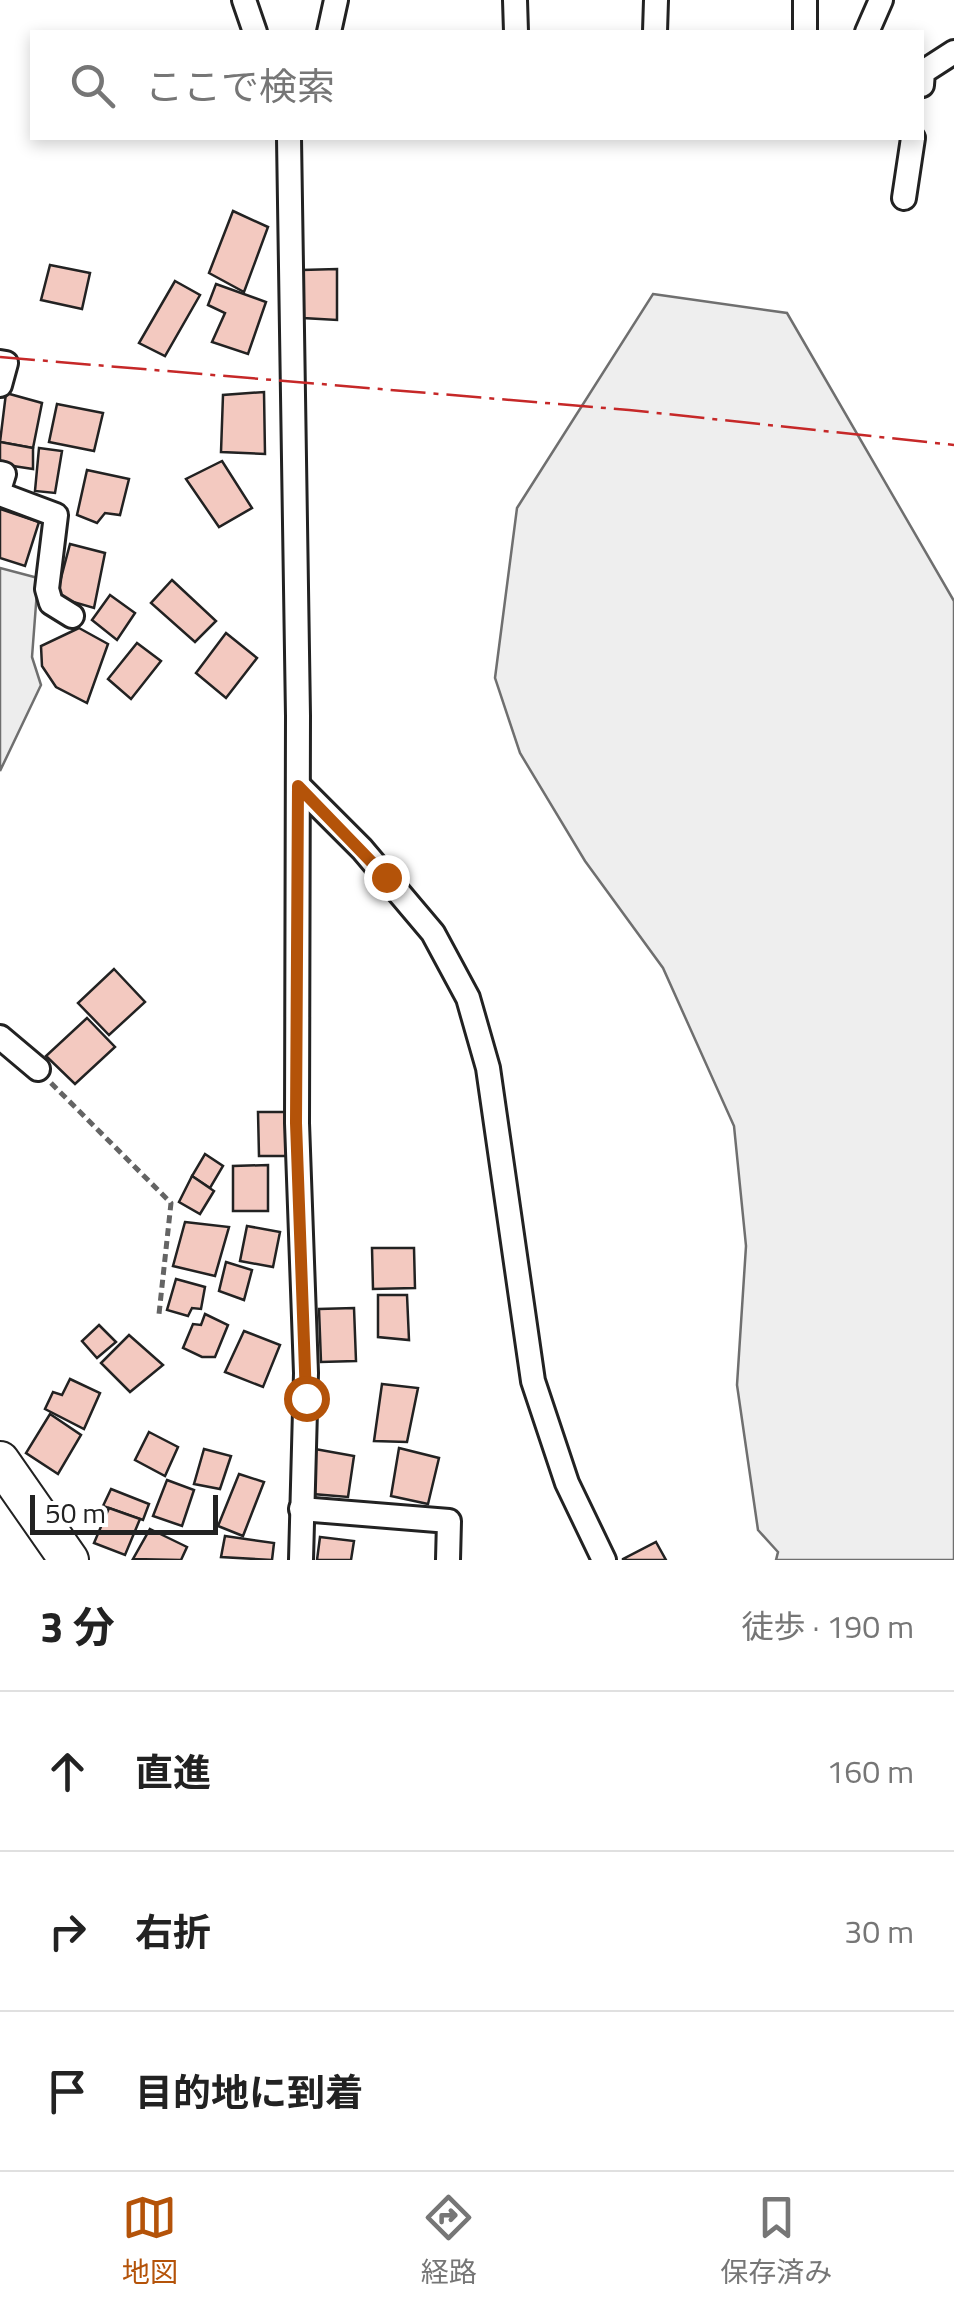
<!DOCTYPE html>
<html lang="ja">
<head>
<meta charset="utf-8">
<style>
  :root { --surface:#fff; --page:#f6f6f6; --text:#222; --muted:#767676; --line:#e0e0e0; --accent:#b45309 }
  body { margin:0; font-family:"Titillium Web","Noto Sans JP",sans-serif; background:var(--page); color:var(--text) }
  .scale { position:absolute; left:30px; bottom:25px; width:188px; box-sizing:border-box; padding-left:10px; border:5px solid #222; border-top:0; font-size:28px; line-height:35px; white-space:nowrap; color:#222; -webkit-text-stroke:8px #fff; paint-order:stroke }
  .stop { position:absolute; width:30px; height:30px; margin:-22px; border:8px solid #b45309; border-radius:50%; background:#fff }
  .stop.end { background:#b45309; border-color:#fff; box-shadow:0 2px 10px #0008 }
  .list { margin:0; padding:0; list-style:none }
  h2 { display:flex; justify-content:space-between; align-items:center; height:130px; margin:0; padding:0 40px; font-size:42px }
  h2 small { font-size:32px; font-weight:400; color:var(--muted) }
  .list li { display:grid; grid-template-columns:65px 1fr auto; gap:30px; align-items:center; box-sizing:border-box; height:160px; padding:0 40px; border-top:2px solid var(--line) }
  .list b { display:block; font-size:38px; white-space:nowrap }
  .list em { font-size:32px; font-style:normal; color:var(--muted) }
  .icon { flex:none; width:55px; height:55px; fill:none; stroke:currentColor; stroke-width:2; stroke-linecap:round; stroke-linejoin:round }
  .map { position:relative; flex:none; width:954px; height:1560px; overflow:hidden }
  .search { position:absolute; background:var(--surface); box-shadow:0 5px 15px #0003; left:30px; right:30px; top:30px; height:110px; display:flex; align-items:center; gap:25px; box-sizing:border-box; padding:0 35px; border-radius:0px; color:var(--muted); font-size:38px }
  .sheet { height:610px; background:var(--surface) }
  nav { display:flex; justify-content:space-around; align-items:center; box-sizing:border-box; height:140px; border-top:2px solid var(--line); background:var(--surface); font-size:28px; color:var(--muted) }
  nav a { display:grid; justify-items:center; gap:5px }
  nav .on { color:var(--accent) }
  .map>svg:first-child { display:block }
  .green { fill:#eee; stroke:#6f6f6f; stroke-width:2.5 }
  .parking { fill:#ededed; stroke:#6f6f6f; stroke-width:2.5 }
  .building { fill:#f3c9c0; stroke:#222; stroke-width:2.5 }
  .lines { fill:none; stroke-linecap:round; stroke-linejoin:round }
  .minor-casing { stroke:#222; stroke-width:28 }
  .trunk-casing { stroke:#222; stroke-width:42 }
  .path { stroke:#646464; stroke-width:5; stroke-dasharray:8 5; stroke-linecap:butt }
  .minor { stroke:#fff; stroke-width:22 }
  .trunk { stroke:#fff; stroke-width:38 }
  .power { stroke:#c62828; stroke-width:2.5; stroke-dasharray:35 8 5 8; stroke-linecap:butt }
  .route { stroke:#b45309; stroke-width:12 }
</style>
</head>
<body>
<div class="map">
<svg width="954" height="1560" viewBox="0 0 954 1560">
  <rect width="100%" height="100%" fill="#fff"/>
  <path class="green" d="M 653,294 L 787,313 L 954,601 L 954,1560 L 776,1560 L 778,1552 L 758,1530 L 737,1385 L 746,1246 L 734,1126 L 663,968 L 585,861 L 520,753 L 495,678 L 517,508 Z"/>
  <path class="parking" d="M 0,568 L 38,578 L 32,657 L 41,685 L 0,771 Z"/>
  <g class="building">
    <path d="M 233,211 L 268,227 L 244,292 L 209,273 Z"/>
    <path d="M 50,265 L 90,273 L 82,309 L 41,300 Z"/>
    <path d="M 337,269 L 337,320 L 303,318 L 302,270 Z"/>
    <path d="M 175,281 L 200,295 L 165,356 L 139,343 Z"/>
    <path d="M 216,284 L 266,302 L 248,354 L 212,342 L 225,313 L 208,305 Z"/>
    <path d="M 264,392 L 265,454 L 221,452 L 223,395 Z"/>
    <path d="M 6,393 L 42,403 L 33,448 L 0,442 Z"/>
    <path d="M 57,404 L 103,413 L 94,451 L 49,442 Z"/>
    <path d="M 0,442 L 33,448 L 33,469 L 0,464 Z"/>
    <path d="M 39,448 L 62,451 L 55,493 L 35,491 Z"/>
    <path d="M 222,461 L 252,508 L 219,527 L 186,479 Z"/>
    <path d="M 87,470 L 129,479 L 120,515 L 105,513 L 97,523 L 77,515 Z"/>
    <path d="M 0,509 L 39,522 L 25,566 L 0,558 Z"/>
    <path d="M 70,544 L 105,553 L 94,608 L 56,597 Z"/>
    <path d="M 172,580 L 216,621 L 195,642 L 151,603 Z"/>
    <path d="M 110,595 L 135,613 L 117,640 L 92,620 Z"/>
    <path d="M 79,628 L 108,644 L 87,703 L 56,687 L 42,666 L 41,646 Z"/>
    <path d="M 226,633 L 257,658 L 226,698 L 196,673 Z"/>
    <path d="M 137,643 L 161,661 L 131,699 L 108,679 Z"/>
    <path d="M 114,969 L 145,1002 L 109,1035 L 78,1003 Z"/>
    <path d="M 87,1018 L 115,1047 L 75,1084 L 46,1056 Z"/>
    <path d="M 258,1112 L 286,1112 L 287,1156 L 259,1156 Z"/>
    <path d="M 205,1154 L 223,1166 L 210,1188 L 192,1176 Z"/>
    <path d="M 268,1165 L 268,1211 L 233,1211 L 233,1166 Z"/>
    <path d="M 192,1176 L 214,1191 L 200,1214 L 179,1202 Z"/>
    <path d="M 185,1222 L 229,1227 L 215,1276 L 173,1266 Z"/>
    <path d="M 247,1226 L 280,1232 L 273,1267 L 240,1261 Z"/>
    <path d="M 372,1248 L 414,1248 L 415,1288 L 373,1289 Z"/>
    <path d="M 226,1262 L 252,1270 L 244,1300 L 219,1291 Z"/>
    <path d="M 176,1279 L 205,1287 L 201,1309 L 192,1308 L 188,1316 L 167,1310 Z"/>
    <path d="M 378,1295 L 407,1295 L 409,1340 L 378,1337 Z"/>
    <path d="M 354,1308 L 356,1361 L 321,1362 L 319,1309 Z"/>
    <path d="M 205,1314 L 228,1325 L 215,1357 L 202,1357 L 183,1348 L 193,1324 L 201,1325 Z"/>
    <path d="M 99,1325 L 116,1342 L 97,1358 L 82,1341 Z"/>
    <path d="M 244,1331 L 280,1345 L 263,1387 L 225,1372 Z"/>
    <path d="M 129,1335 L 163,1365 L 130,1392 L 101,1363 Z"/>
    <path d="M 70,1379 L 100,1393 L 84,1429 L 45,1409 L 53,1392 L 62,1395 Z"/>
    <path d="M 382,1384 L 418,1388 L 407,1442 L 374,1441 Z"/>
    <path d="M 50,1414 L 81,1435 L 58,1474 L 26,1453 Z"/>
    <path d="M 149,1432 L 178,1447 L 165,1476 L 135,1460 Z"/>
    <path d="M 399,1448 L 439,1458 L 428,1504 L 391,1496 Z"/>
    <path d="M 204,1449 L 231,1456 L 220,1489 L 194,1484 Z"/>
    <path d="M 315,1449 L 354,1456 L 348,1497 L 313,1494 Z"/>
    <path d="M 239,1474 L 264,1482 L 243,1536 L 218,1526 Z"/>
    <path d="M 167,1480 L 194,1490 L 182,1526 L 153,1516 Z"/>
    <path d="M 111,1489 L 149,1504 L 143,1520 L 103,1506 Z"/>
    <path d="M 109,1508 L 140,1519 L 125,1555 L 94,1543 Z"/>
    <path d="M 150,1529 L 187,1547 L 181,1560 L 133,1559 Z"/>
    <path d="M 225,1536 L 274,1543 L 272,1560 L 221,1557 Z"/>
    <path d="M 320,1537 L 354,1541 L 351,1560 L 317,1560 Z"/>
    <path d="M 656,1542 L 666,1560 L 623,1560 L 623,1559 Z"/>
  </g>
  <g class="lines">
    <g class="minor-casing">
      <g id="minor">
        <path d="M 244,0 L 255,32"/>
        <path d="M 515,0 L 516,32"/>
        <path d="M 329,32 L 336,0"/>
        <path d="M 655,32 L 656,0"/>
        <path d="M 805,32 L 805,0"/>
        <path d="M 867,32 L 881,0"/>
        <path d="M 922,85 L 923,72 L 954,52"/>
        <path d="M 289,138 L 298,716 L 297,1123 L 306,1373 L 301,1560"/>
        <path d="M 904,198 L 913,138"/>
        <path d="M 0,362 L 6,363 L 0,385"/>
        <path d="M 0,473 L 4,474 L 0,487"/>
        <path d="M 0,494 L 56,515 L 47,589 L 51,603 L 72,616"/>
        <path d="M 298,785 L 362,849 L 433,933 L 468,998 L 488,1068 L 533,1381 L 567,1483 L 604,1560"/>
        <path d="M 0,1037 L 38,1069"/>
        <path d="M 301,1509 L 449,1521 L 448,1560"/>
      </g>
    </g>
    <g class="trunk-casing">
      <path id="trunk" d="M 0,1461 L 69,1560"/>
    </g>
    <path class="path" d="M 51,1083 L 171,1203 L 159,1314"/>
    <use href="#minor" class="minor"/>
    <use href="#trunk" class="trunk"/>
    <path class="power" d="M 0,357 L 629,410 L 954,445"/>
  </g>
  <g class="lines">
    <path class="route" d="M 306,1398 L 296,1123 L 298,786 L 386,877"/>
  </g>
</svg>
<div class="scale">50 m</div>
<div class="stop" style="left:306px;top:1398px"></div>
<div class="stop end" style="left:386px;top:877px"></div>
<div class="search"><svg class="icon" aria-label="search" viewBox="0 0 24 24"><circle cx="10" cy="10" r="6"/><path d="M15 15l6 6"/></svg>ここで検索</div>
</div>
<section class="sheet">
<h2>3 分<small>徒歩 · 190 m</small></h2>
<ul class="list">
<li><svg class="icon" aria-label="ahead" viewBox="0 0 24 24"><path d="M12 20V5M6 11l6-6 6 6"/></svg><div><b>直進</b></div><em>160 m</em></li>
<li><svg class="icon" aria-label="right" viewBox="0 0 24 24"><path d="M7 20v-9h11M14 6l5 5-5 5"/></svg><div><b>右折</b></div><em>30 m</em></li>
<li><svg class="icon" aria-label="arrive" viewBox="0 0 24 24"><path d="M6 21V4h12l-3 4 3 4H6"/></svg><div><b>目的地に到着</b></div></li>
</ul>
</section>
<nav>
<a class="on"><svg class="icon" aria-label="map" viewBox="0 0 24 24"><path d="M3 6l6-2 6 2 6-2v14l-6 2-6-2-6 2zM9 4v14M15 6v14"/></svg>地図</a>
<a><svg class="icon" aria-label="directions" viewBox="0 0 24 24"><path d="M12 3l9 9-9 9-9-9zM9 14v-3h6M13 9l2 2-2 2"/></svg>経路</a>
<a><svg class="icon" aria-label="saved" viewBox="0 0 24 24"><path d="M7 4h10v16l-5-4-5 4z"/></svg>保存済み</a>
</nav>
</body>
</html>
